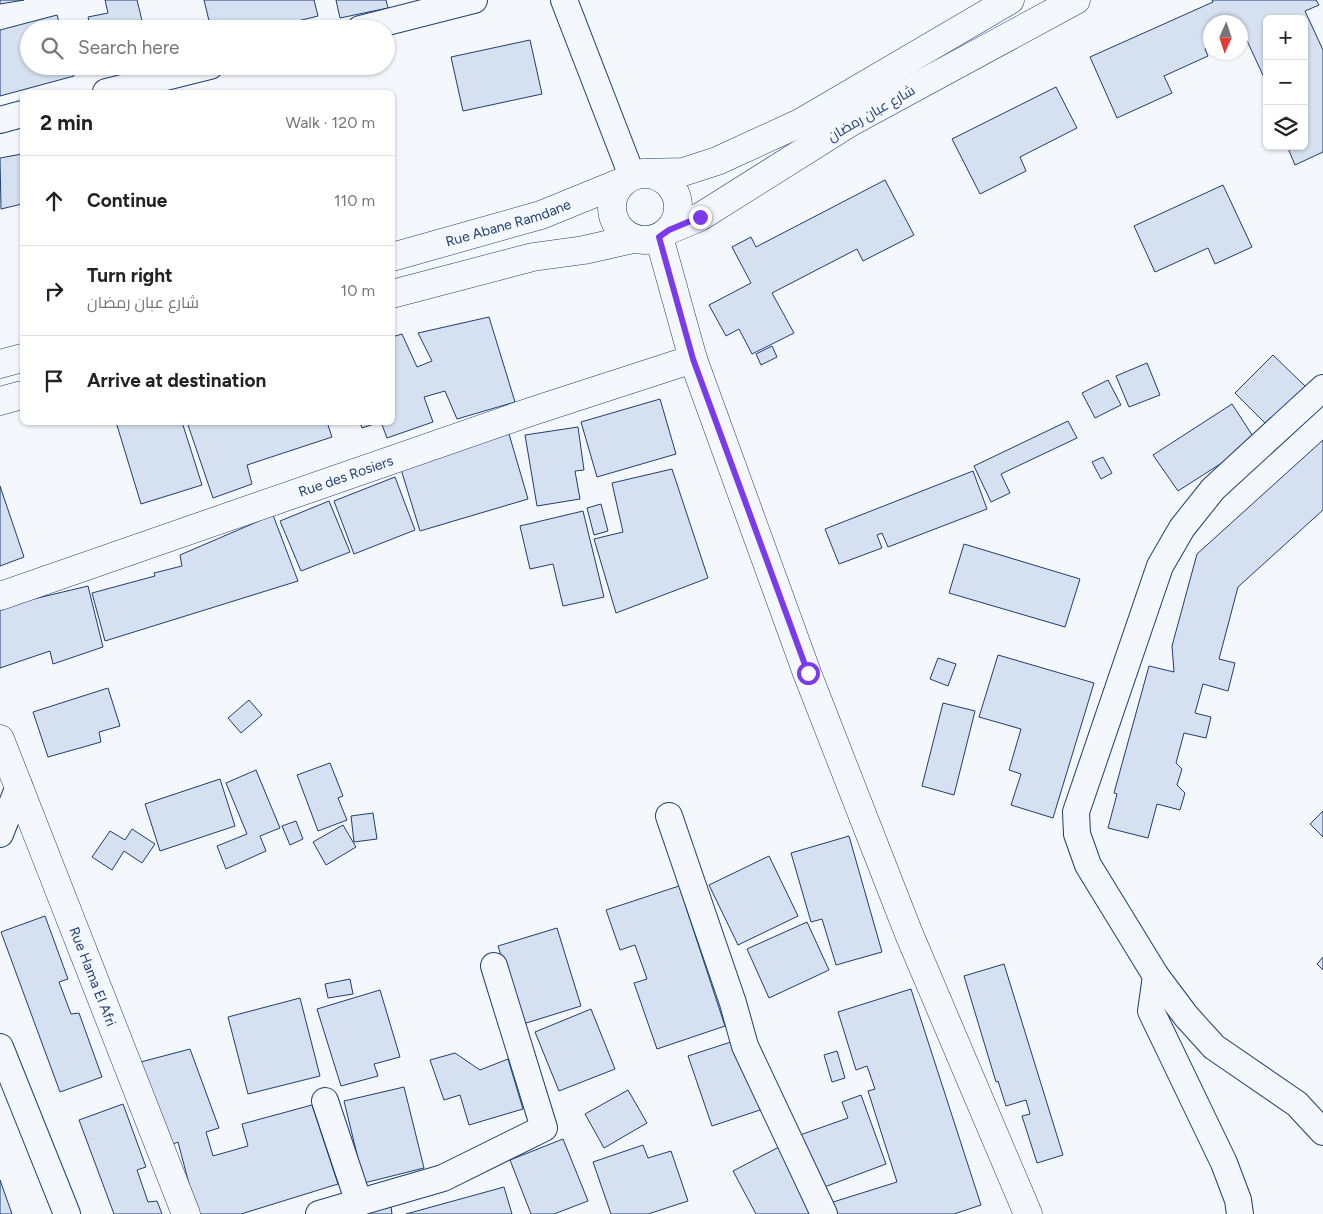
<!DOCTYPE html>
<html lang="en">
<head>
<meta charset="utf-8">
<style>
  :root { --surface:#fff; --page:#f6f6f6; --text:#222; --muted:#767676; --line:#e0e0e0 }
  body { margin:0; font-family:Figtree,Cairo,sans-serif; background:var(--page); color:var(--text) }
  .controls { position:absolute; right:15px; top:15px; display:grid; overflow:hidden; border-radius:8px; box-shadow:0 1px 4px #0004 }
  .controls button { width:45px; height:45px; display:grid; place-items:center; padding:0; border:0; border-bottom:1px solid var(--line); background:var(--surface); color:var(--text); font:25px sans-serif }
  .compass { position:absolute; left:1203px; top:15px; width:45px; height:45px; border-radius:50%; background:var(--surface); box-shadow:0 1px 4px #0004; rotate:183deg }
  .stop { position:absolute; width:15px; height:15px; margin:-11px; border:4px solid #7c3aed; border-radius:50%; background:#fff }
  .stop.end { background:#7c3aed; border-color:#fff; box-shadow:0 1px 5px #0008 }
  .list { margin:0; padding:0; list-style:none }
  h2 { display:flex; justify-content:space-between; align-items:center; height:65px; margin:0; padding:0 20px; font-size:21px }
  h2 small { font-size:16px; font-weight:400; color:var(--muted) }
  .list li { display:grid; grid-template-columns:32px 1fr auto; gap:15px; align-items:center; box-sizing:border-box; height:90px; padding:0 20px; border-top:1px solid var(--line) }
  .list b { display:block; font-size:19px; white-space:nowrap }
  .list p { margin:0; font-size:16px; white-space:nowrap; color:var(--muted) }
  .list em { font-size:16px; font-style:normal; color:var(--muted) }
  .icon { flex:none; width:28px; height:28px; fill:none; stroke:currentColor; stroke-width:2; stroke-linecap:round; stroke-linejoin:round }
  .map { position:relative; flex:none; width:1323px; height:1214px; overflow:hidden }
  .search { position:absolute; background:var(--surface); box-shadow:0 1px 4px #0004; left:20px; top:20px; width:375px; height:55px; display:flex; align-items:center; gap:12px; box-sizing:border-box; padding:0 18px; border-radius:28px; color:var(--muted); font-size:19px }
  .panel { position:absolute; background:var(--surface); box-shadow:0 1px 4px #0004; left:20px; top:90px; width:375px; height:335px; border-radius:8px }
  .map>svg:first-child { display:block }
  .building { fill:#d5e0f0; stroke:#1d3f73 }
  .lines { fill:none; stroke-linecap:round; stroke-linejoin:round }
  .street-casing { stroke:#1d3f73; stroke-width:28 }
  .secondary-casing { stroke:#1d3f73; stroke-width:29 }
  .street { stroke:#f4f7fb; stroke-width:26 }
  .secondary { stroke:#f4f7fb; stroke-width:28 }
  .route { stroke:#7c3aed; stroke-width:6 }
  .labels { text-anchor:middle; stroke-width:4; stroke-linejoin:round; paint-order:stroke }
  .street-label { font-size:14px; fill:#1d3f73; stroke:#f4f7fb }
</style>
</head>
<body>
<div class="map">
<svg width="1323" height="1214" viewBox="0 0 1323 1214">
  <rect width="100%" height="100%" fill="#f4f7fb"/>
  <g class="building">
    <path d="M 0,0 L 24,0 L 0,4 Z"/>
    <path d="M 105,0 L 137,0 L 144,29 L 91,29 L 88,17 L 108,13 Z"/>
    <path d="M 204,0 L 314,0 L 318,16 L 266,29 L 211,29 Z"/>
    <path d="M 336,0 L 386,0 L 388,8 L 340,18 Z"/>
    <path d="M 1212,0 L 1316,0 L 1319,5 L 1305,11 L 1323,50 L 1323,152 L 1295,165 L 1287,146 L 1304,146 L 1304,19 L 1267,19 L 1267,84 L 1243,32 L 1240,33 L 1240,22 L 1210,22 L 1210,47 L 1205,49 L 1208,56 L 1164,76 L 1172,93 L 1117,118 L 1090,57 L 1213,2 Z"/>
    <path d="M 57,15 L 61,29 L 29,29 L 29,66 L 71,66 L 74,76 L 0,96 L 0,30 Z"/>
    <path d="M 530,40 L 542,94 L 463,111 L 451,57 Z"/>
    <path d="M 1056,87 L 1077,128 L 1020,157 L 1026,171 L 980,194 L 952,139 Z"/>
    <path d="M 22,154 L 22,204 L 1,209 L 0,158 Z"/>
    <path d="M 885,180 L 914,235 L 863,261 L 857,249 L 772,293 L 794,333 L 752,354 L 739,329 L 726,336 L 709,305 L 751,283 L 732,247 L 751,237 L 756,247 Z"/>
    <path d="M 1223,185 L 1252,247 L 1215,264 L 1208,248 L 1155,272 L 1134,226 Z"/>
    <path d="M 489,317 L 515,402 L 457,419 L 445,391 L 424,397 L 433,422 L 387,438 L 381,422 L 392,422 L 392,337 L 402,334 L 417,367 L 432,361 L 418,333 Z"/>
    <path d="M 772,346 L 777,357 L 761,365 L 756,354 Z"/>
    <path d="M 1273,355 L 1306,387 L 1268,426 L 1235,393 Z"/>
    <path d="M 1147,363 L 1160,395 L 1129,407 L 1116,376 Z"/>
    <path d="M 1108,380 L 1121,405 L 1095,418 L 1082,393 Z"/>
    <path d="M 660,399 L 676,454 L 597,477 L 581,422 Z"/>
    <path d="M 1232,404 L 1256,441 L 1178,491 L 1153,455 Z"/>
    <path d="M 1068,421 L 1077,438 L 1001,474 L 1010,493 L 991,502 L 974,466 Z"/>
    <path d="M 116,422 L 182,422 L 202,485 L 141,504 Z"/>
    <path d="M 187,422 L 327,422 L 332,437 L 247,465 L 252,484 L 213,498 Z"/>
    <path d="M 360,422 L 380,422 L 362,428 Z"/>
    <path d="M 578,427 L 584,470 L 575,471 L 580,499 L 537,506 L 525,435 Z"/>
    <path d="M 509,434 L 528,499 L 420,531 L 400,466 Z"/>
    <path d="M 1323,440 L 1323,510 L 1238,587 L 1219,659 L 1235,663 L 1228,691 L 1203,684 L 1195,713 L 1211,717 L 1206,738 L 1184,733 L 1176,763 L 1182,769 L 1177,785 L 1185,793 L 1180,810 L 1157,804 L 1148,838 L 1108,828 L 1117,794 L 1114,793 L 1149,666 L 1174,672 L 1172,646 L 1197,554 Z"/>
    <path d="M 1103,457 L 1112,473 L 1101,479 L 1092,462 Z"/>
    <path d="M 672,469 L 708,578 L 616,613 L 594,539 L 623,532 L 612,483 Z"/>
    <path d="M 973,471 L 987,509 L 888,547 L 882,533 L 877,535 L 882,548 L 839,564 L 825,529 Z"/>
    <path d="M 395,477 L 415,530 L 354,554 L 334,501 Z"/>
    <path d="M 0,486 L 24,557 L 0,566 Z"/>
    <path d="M 329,501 L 350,552 L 301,571 L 280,521 Z"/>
    <path d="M 601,504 L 608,531 L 594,535 L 587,508 Z"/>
    <path d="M 583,511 L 604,597 L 563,606 L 553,564 L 530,569 L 520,526 Z"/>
    <path d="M 273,515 L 298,581 L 105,641 L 92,593 L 155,576 L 154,573 L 182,566 L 180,555 Z"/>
    <path d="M 964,544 L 1080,579 L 1065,627 L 949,593 Z"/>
    <path d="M 88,586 L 103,647 L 53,664 L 50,651 L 0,668 L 0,607 Z"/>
    <path d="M 998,655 L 1094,683 L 1053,818 L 1011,805 L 1021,774 L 1009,770 L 1021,729 L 979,717 Z"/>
    <path d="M 938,658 L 956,664 L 948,686 L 930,679 Z"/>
    <path d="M 108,688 L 120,726 L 99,732 L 101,742 L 48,757 L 33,712 Z"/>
    <path d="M 249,700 L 262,715 L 241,733 L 228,718 Z"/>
    <path d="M 943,703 L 975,711 L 954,795 L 922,786 Z"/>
    <path d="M 330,763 L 343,796 L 338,798 L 347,820 L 318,831 L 297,775 Z"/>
    <path d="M 256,770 L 280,828 L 260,836 L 266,851 L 226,869 L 217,846 L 247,834 L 226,783 Z"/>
    <path d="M 220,779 L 235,826 L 160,851 L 145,804 Z"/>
    <path d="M 1323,811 L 1323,837 L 1310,824 Z"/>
    <path d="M 373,813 L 377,839 L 354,842 L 351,816 Z"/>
    <path d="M 296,821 L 303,839 L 290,845 L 282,826 Z"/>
    <path d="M 343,825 L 356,847 L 326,865 L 313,842 Z"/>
    <path d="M 132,829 L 155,844 L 142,863 L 124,851 L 112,870 L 92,857 L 110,831 L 125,840 Z"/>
    <path d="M 849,836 L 882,952 L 836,965 L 822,919 L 811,922 L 791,853 Z"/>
    <path d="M 769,856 L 798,916 L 738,945 L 709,885 Z"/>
    <path d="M 679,886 L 725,1026 L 657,1049 L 634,983 L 647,979 L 635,945 L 620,950 L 606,910 Z"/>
    <path d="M 45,916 L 68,979 L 59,982 L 71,1014 L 79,1013 L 102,1077 L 60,1092 L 1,932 Z"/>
    <path d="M 807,922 L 829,970 L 769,998 L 747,949 Z"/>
    <path d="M 557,928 L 581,1006 L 523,1024 L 498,946 Z"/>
    <path d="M 1323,957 L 1323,970 L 1317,964 Z"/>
    <path d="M 1004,964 L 1063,1155 L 1037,1163 L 1022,1116 L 1030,1114 L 1026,1100 L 1006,1106 L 998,1081 L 996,1082 L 964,976 Z"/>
    <path d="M 350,979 L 353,994 L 328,998 L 325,984 Z"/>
    <path d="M 911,989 L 981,1205 L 954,1214 L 834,1214 L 830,1203 L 897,1182 L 868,1091 L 875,1089 L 867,1066 L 856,1070 L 838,1012 Z"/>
    <path d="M 380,990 L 400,1057 L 374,1064 L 378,1076 L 341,1086 L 317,1009 Z"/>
    <path d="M 300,998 L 320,1076 L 248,1094 L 228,1017 Z"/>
    <path d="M 591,1009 L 615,1069 L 559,1091 L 535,1032 Z"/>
    <path d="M 740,1039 L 763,1109 L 712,1126 L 688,1056 Z"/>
    <path d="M 190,1049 L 219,1128 L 206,1132 L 213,1156 L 248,1146 L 242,1124 L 312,1105 L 338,1184 L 241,1214 L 197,1214 L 178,1142 L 169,1146 L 137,1063 Z"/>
    <path d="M 837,1051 L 845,1078 L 832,1082 L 824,1055 Z"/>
    <path d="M 455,1053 L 480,1070 L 508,1059 L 523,1109 L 469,1125 L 460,1095 L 444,1100 L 430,1060 Z"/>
    <path d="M 404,1087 L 424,1168 L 364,1183 L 344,1101 Z"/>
    <path d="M 628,1090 L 647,1123 L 604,1148 L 585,1114 Z"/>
    <path d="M 861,1095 L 886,1164 L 819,1189 L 800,1135 L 848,1118 L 842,1102 Z"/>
    <path d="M 123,1104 L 146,1167 L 137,1170 L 148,1202 L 157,1201 L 162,1214 L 114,1214 L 79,1120 Z"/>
    <path d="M 563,1139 L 588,1201 L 554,1214 L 531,1214 L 510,1160 Z"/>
    <path d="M 643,1145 L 648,1158 L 671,1151 L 688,1201 L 648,1214 L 611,1214 L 593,1162 Z"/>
    <path d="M 779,1147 L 814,1214 L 756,1214 L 733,1171 Z"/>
    <path d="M 0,1180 L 12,1214 L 0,1214 Z"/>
    <path d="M 504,1187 L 512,1214 L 406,1214 Z"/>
    <path d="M 391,1207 L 392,1214 L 354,1214 Z"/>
  </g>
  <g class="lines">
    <g class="street-casing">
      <g id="street">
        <path d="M 564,0 L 632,176"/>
        <path d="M 360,29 L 474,0"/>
        <path d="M 106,92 L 210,66"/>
        <path d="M 0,120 L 22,114"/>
        <path d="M 1323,388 L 1213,489 L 1182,528 L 1160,566 L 1076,812 L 1077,834 L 1088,865 L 1156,976 L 1186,1016 L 1214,1047 L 1297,1104 L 1323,1132"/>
        <path d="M 669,816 L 733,1003 L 745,1046 L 824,1214"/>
        <path d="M 0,834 L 19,786"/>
        <path d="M 1156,976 L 1151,1011 L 1224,1163 L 1238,1200 L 1240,1214"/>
        <path d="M 0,1047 L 67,1214"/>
        <path d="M 325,1101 L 359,1203"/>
        <path d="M 319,1214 L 443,1178 L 544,1128 L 494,966"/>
      </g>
    </g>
    <g class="secondary-casing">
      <g id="secondary">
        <path d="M 643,173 L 683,172 L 717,161 L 800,123 L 1010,0"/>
        <circle cx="645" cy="207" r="33"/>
        <path d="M 669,230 L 700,217 L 851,122 L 1076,0"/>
        <path d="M 659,237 L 693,359 L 807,673 L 909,934 L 1028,1214"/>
        <path id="s1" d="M 392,257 L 541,215 L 622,182"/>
        <path d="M 392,294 L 533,257 L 584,250 L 633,239"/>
        <path d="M 0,364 L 22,358"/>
        <path d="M 0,401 L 22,395"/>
        <path id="s2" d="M 0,596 L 533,411 L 693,359"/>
        <path id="s3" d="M 0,739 L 186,1214"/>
      </g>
    </g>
    <use href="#street" class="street"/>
    <use href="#secondary" class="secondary"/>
  </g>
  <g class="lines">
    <path class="route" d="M 700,217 L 669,230 L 659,237 L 693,359 L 808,673"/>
  </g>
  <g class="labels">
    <g class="street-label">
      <text transform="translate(871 113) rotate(-30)" y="5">شارع عبان رمضان</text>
      <text dy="5" stroke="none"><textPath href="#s1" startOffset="121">Rue Abane Ramdane</textPath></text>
      <text dy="5" stroke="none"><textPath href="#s2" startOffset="366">Rue des Rosiers</textPath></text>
      <text dy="5" stroke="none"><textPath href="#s3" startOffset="255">Rue Hama El Afri</textPath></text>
    </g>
  </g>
</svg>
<div class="controls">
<button>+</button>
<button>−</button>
<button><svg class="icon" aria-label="layers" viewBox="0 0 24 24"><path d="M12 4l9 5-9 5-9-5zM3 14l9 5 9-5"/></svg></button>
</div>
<svg class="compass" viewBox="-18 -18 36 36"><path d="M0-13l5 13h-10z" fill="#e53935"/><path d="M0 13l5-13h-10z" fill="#767676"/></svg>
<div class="stop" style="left:808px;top:673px"></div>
<div class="stop end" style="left:700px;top:217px"></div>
<div class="search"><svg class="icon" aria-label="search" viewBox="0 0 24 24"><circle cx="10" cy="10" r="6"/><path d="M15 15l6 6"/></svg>Search here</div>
<section class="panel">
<h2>2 min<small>Walk · 120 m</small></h2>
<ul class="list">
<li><svg class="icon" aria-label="ahead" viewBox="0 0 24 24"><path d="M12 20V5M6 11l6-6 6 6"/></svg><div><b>Continue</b></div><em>110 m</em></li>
<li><svg class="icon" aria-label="right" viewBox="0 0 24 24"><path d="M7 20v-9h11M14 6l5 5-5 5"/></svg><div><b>Turn right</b><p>شارع عبان رمضان</p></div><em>10 m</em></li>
<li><svg class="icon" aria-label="arrive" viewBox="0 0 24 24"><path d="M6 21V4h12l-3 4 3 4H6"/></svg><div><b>Arrive at destination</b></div></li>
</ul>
</section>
</div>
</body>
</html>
